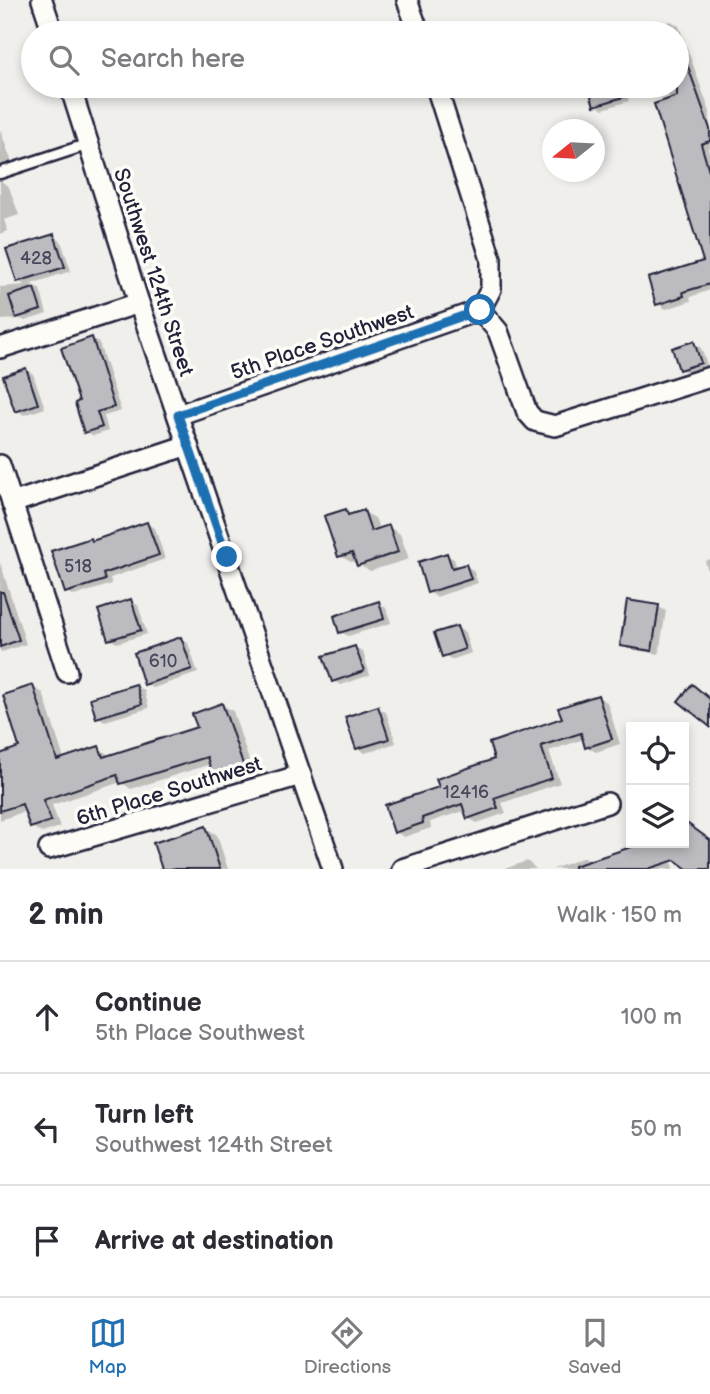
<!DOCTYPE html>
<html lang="en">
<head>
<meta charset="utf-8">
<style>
  :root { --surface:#fff; --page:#f2f2f3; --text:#2b2b33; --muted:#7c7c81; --line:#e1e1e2; --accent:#1f6fb2 }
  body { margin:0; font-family:"Balsamiq Sans",sans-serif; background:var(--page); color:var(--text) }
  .controls { position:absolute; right:21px; bottom:21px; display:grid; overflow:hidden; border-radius:0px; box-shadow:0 4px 10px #0003 }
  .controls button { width:63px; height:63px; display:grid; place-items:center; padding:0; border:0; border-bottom:2px solid var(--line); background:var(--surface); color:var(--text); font:35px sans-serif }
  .compass { position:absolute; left:542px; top:119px; width:63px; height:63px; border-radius:50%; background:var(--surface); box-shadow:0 4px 10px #0003; rotate:252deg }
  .stop { position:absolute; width:21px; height:21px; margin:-16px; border:5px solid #1f6fb2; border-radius:50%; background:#fff }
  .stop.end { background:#1f6fb2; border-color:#fff; box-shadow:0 2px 7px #0008 }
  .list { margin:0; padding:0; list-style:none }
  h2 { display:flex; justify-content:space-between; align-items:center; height:91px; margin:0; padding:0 28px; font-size:30px }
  h2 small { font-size:23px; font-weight:400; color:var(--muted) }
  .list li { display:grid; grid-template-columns:46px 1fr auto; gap:21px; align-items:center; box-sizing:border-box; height:112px; padding:0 28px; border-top:2px solid var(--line) }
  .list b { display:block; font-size:26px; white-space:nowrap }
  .list p { margin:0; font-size:23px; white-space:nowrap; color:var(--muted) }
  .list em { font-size:23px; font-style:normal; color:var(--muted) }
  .icon { flex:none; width:38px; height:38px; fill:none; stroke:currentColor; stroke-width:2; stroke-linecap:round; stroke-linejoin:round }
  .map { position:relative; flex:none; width:710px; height:869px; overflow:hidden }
  .search { position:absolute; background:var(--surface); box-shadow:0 4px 10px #0003; left:21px; right:21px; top:21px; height:77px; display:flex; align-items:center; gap:18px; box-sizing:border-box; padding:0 24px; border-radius:38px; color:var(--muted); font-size:26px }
  .sheet { height:427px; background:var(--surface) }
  nav { display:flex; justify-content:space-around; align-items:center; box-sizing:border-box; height:98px; border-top:2px solid var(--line); background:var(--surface); font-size:19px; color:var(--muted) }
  nav a { display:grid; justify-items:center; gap:4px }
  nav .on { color:var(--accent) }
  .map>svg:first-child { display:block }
  .shadow { fill:#0003 }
  .building { fill:#bcbcc0; stroke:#22223b; stroke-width:2 }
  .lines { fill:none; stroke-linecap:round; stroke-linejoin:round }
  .lane-casing { stroke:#22223b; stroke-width:15 }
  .street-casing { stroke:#22223b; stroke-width:24 }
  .lane { stroke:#fdfcf7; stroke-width:10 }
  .street { stroke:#fdfcf7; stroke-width:19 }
  .route { stroke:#1f6fb2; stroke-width:9 }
  .labels { text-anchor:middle; stroke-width:7; stroke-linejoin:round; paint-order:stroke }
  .number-label { font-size:18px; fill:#48485c }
  .street-label { font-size:21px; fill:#22223b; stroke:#fdfcf7 }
</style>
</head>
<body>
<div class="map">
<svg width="710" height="869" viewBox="0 0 710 869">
  <rect width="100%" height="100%" fill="#f0efec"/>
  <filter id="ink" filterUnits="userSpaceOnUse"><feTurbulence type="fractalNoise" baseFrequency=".0143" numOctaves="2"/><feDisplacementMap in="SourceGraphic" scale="14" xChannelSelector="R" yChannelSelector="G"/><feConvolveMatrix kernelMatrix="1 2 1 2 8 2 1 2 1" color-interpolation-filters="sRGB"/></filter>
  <g filter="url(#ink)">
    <g class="shadow">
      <path d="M 671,21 L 679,26 L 710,112 L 710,148 L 708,149 L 710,155 L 710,290 L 690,297 L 691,301 L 666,309 L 658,304 L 704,263 L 670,100 L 665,86 L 677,86 L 677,33 L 646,33 L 645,30 Z"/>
      <path d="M 590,86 L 625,86 L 629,101 L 603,109 L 596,105 Z"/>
      <path d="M 0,129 L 12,163 L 2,166 L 4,173 L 1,181 L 9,187 L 19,215 L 4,220 L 8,231 L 0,234 Z"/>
      <path d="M 54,236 L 61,241 L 71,271 L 31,284 L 40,289 L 47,314 L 25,321 L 21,319 L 0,320 L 0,287 L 25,285 L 18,281 Z"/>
      <path d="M 92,339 L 99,343 L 121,411 L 104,416 L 108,431 L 93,436 L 86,431 L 81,402 Z"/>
      <path d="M 694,343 L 701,348 L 708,367 L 688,373 L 681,369 Z"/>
      <path d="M 26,370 L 33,374 L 45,408 L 24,415 L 17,410 Z"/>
      <path d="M 345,511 L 353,515 L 364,512 L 375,518 L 380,530 L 389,527 L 400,534 L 409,559 L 370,571 L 358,564 L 357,561 L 351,562 L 340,556 Z"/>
      <path d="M 147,524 L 155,528 L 165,559 L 110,578 L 112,584 L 74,596 L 67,592 L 91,540 L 95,542 Z"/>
      <path d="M 446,555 L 454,559 L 457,569 L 466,566 L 473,570 L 478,583 L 436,597 L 429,592 Z"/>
      <path d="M 710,559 L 710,577 L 705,561 Z"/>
      <path d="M 0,562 L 26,644 L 2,652 L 0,651 Z"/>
      <path d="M 130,601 L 138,605 L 147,634 L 117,643 L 110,639 Z"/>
      <path d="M 379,603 L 386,608 L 391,623 L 348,636 L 341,632 Z"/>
      <path d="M 658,607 L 666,611 L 659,654 L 629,649 L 622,645 Z"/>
      <path d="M 457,628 L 465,632 L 471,653 L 451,660 L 443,655 Z"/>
      <path d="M 181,639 L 188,643 L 198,673 L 153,688 L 146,684 Z"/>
      <path d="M 355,648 L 363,652 L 370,675 L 341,685 L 333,681 Z"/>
      <path d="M 136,686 L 144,690 L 149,708 L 105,721 L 98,717 Z"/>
      <path d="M 33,687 L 43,693 L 64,759 L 99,748 L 110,756 L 199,729 L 222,705 L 233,711 L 253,773 L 225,782 L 215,776 L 211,764 L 131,789 L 121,782 L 52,805 L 60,827 L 42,833 L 32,827 L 26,811 L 0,820 L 0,755 L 21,749 Z"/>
      <path d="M 598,697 L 607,702 L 620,744 L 596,752 L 587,747 L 584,739 L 549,751 L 560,783 L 502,803 L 506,813 L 477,823 L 468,818 L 466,810 L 430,822 L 431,828 L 404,837 L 396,832 L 441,788 L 497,760 Z"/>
      <path d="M 378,708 L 386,712 L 396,743 L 365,753 L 357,748 Z"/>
      <path d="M 206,828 L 217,835 L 228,869 L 164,869 Z"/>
      <path d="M 648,843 L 657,843 L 663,846 L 668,861 L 673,864 L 674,869 L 553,869 L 584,857 L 592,862 Z"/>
      <path d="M 527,861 L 536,869 L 504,869 Z"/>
    </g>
    <g class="building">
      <path d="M 677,44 L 680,44 L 710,129 L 710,141 L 701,144 L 710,174 L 710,284 L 683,292 L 684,296 L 656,305 L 648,278 L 703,261 L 654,104 L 677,96 Z"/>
      <path d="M 588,86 L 647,86 L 647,90 L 594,106 Z"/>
      <path d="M 54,234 L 65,267 L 17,282 L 6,249 Z"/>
      <path d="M 34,288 L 41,310 L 16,318 L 9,296 Z"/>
      <path d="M 92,337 L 114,407 L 97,412 L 102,427 L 84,433 L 75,403 L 79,401 L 61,348 Z"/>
      <path d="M 694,341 L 701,363 L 679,370 L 672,348 Z"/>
      <path d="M 26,368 L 38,404 L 15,412 L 3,376 Z"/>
      <path d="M 346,509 L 348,515 L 364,510 L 371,531 L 389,525 L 398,552 L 357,566 L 352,553 L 338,557 L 324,516 Z"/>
      <path d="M 147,522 L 159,555 L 103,574 L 105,580 L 65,593 L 51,551 L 91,538 L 92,541 Z"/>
      <path d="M 447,553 L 452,568 L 466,564 L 471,579 L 427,593 L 418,562 Z"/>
      <path d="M 0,592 L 3,592 L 19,640 L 0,647 Z"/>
      <path d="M 131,599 L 141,630 L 108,640 L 98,610 Z"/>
      <path d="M 627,600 L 659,605 L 652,651 L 620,646 Z"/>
      <path d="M 379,601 L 384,619 L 339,633 L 334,616 Z"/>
      <path d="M 457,626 L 465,649 L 442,657 L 434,633 Z"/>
      <path d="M 181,637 L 192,669 L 144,685 L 134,653 Z"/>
      <path d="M 355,646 L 364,671 L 332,682 L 323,656 Z"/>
      <path d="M 136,684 L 142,704 L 96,718 L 90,698 Z"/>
      <path d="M 692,684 L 710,699 L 710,727 L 678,701 Z"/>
      <path d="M 33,685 L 57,760 L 99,746 L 103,757 L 197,727 L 192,714 L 222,703 L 244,767 L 213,777 L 207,757 L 120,784 L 117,775 L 43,800 L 51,821 L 30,828 L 22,804 L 0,811 L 0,754 L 19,747 L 3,695 Z"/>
      <path d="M 598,695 L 612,739 L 585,748 L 581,733 L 541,746 L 552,778 L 494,798 L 498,808 L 467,819 L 462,804 L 422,818 L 423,823 L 394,833 L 385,805 L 439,787 L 436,779 L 494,759 L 489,743 L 562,718 L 558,708 Z"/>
      <path d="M 378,706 L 389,739 L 356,749 L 345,717 Z"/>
      <path d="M 684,821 L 710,840 L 710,869 L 687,869 L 675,860 L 648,869 L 574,869 L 574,866 L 643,843 L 684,843 Z"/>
      <path d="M 206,826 L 220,869 L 162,869 L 153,843 Z"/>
    </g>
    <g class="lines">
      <g class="lane-casing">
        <path id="lane" d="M 0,173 L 89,144"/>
      </g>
      <g class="street-casing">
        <g id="street">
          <path d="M 42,0 L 53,33"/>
          <path d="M 407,0 L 419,33"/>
          <path d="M 70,86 L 139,303 L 333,869"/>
          <path d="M 436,86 L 491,259 L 491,289 L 480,310"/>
          <path d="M 480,310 L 498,331 L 527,412 L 535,421 L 555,426 L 710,377"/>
          <path d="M 0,348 L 139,303"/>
          <path d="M 178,415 L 480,310"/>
          <path d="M 0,465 L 67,672"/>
          <path d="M 12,503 L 188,445"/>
          <path d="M 49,849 L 301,775"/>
          <path d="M 402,869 L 607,803"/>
        </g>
      </g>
      <use href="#lane" class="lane"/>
      <use href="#street" class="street"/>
    </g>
  </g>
  <g class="lines" filter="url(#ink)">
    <path class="route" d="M 227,557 L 178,415 L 480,310"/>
  </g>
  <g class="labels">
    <g class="number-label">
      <text x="36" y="264">428</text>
      <text x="78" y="572">518</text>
      <text x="163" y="667">610</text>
      <text x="466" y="798">12416</text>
    </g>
    <g class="street-label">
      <text transform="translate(154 272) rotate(72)" y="7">Southwest 124th Street</text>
      <text transform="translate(322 342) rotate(-19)" y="7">5th Place Southwest</text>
      <text transform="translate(169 791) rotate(-17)" y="7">6th Place Southwest</text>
    </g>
  </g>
</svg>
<div class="controls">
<button><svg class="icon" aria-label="locate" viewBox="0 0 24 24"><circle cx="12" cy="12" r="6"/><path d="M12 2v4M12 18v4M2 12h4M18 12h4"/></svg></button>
<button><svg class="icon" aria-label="layers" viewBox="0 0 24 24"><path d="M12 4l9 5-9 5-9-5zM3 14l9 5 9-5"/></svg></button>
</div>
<svg class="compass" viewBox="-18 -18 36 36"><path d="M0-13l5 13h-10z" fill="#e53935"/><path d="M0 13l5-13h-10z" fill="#7c7c81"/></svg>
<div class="stop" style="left:480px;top:310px"></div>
<div class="stop end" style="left:227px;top:557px"></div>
<div class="search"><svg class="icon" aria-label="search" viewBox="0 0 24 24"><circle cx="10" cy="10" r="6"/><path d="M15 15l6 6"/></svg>Search here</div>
</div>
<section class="sheet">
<h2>2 min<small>Walk · 150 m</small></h2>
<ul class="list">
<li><svg class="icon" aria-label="ahead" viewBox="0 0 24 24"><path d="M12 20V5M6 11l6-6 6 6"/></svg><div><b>Continue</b><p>5th Place Southwest</p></div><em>100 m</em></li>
<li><svg class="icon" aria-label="left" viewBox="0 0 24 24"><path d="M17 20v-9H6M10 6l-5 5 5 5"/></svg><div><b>Turn left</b><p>Southwest 124th Street</p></div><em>50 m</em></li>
<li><svg class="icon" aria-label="arrive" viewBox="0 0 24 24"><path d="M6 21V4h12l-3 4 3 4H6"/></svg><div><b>Arrive at destination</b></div></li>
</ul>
</section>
<nav>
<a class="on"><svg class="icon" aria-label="map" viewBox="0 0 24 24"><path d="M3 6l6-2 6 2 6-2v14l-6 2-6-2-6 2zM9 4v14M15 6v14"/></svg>Map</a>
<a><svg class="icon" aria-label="directions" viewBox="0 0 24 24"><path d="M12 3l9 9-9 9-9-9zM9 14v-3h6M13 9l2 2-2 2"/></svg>Directions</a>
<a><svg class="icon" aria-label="saved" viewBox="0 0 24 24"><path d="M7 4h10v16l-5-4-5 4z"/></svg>Saved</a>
</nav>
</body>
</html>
